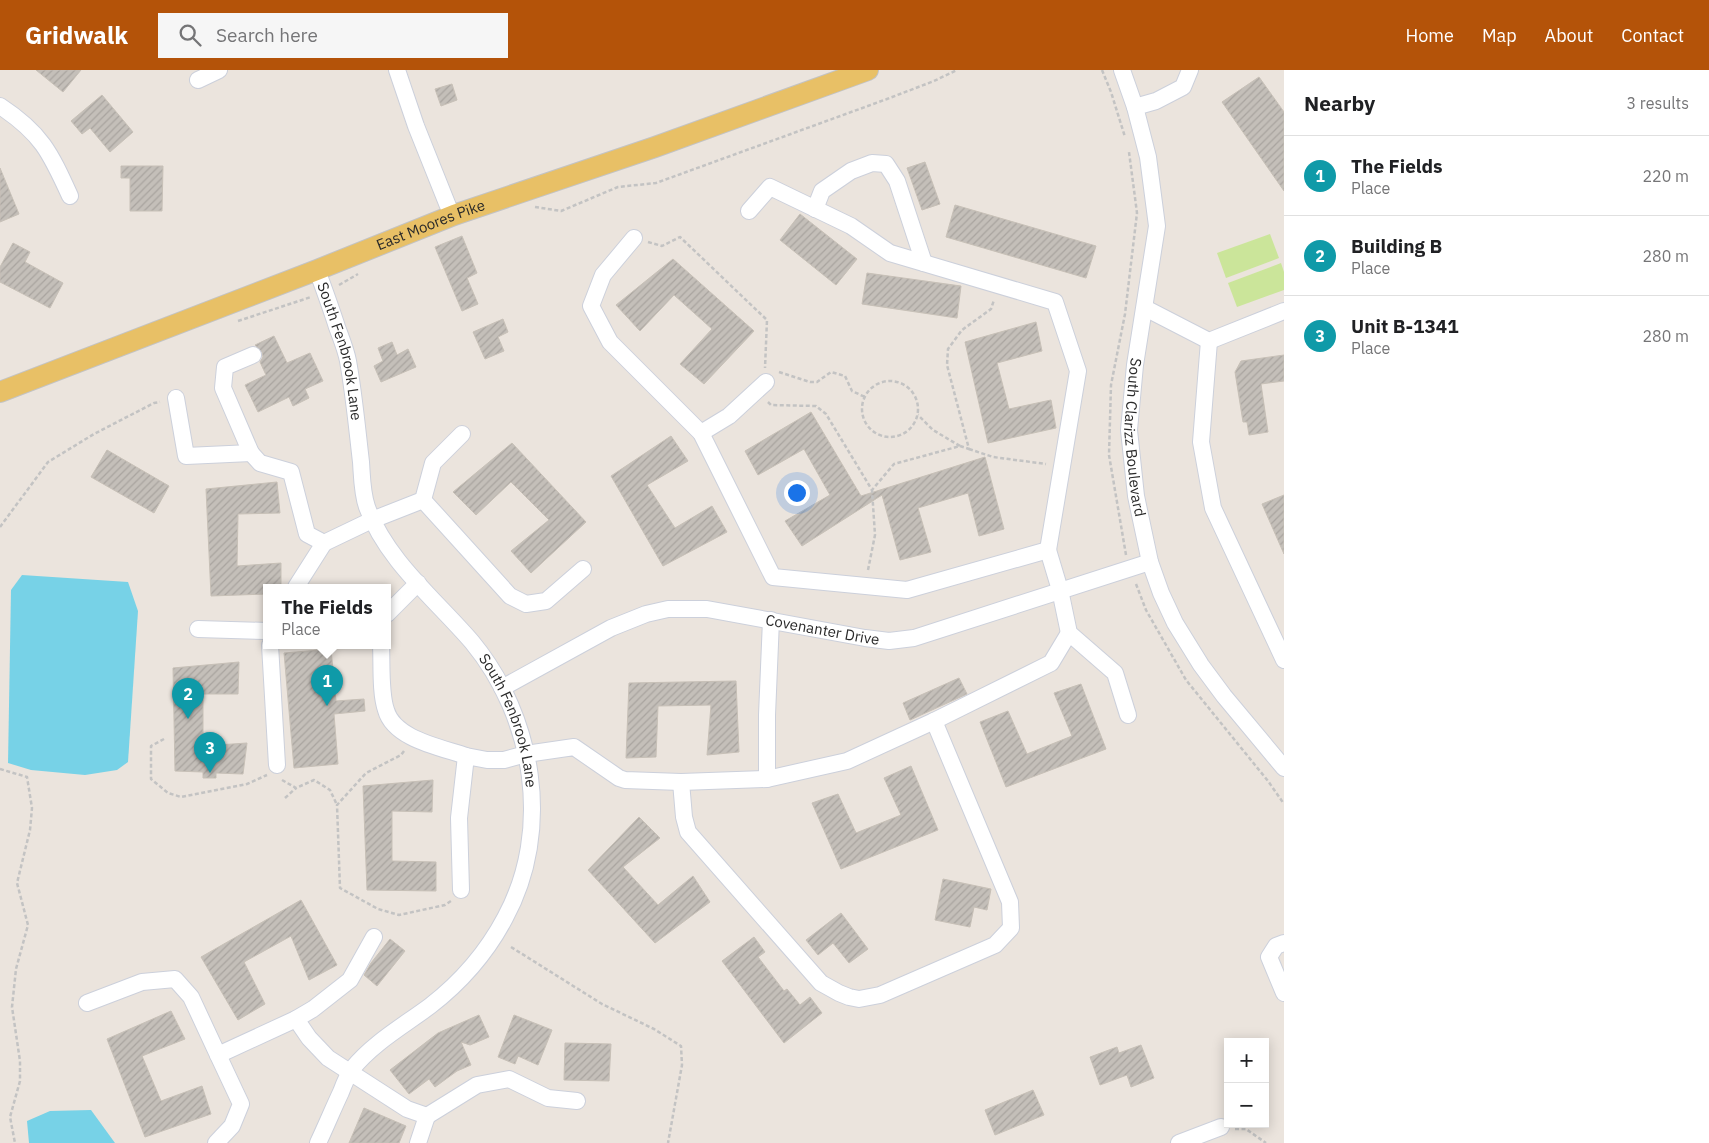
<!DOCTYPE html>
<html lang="en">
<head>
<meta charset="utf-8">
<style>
  :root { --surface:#fff; --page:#f6f6f6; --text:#202124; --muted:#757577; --line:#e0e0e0; --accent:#b45309 }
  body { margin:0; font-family:"IBM Plex Sans",sans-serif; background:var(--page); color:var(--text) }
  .controls { position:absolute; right:15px; bottom:15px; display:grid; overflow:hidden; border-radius:0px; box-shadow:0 2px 12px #0003 }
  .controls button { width:45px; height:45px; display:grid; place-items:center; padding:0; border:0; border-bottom:1px solid var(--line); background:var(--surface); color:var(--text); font:25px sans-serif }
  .you { position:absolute; left:796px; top:422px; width:18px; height:18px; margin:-12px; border:4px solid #fff; border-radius:50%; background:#1a73e8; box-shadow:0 0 0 8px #1a73e833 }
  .badge { display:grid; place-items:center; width:32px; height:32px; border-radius:50%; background:var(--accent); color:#fff; font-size:16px; font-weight:700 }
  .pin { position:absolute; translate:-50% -41px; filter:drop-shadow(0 1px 2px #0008) }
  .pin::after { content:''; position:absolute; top:26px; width:18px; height:15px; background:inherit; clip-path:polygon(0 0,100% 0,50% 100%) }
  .popup { position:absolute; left:263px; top:514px; width:128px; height:65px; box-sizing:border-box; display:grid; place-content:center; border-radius:0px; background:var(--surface); filter:drop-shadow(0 1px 4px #0005); font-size:16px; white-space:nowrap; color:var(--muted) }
  .popup b { font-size:19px; color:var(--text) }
  .popup::after { content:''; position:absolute; left:50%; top:100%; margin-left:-10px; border:10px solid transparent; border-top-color:var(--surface) }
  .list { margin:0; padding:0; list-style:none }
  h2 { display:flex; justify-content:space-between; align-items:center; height:65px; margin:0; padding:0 20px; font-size:21px }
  h2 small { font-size:16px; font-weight:400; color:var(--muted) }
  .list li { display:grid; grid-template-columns:32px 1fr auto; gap:15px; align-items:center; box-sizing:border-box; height:80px; padding:0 20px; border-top:1px solid var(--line) }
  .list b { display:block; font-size:19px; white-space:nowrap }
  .list p { margin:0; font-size:16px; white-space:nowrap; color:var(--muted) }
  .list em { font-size:16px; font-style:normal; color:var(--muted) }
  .icon { flex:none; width:28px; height:28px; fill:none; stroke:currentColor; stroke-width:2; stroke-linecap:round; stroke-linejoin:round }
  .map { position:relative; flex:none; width:1284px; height:1073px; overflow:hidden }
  header { display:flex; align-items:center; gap:30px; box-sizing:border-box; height:70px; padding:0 25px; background:var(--accent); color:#fff }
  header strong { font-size:24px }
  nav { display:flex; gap:28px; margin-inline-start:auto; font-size:18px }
  .search { width:350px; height:45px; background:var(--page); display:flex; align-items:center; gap:12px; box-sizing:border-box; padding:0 18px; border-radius:0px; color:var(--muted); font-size:19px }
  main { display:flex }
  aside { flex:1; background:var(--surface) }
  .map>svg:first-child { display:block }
  .pitch { fill:#cbe59a }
  .water { fill:#77d2e7 }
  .building { fill:url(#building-hatch); stroke:#c7c0b7 }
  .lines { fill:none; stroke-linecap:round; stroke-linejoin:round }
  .minor-casing { stroke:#ccd0db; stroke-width:18 }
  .major-casing { stroke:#c3c3c3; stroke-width:22 }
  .path { stroke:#c3c3c3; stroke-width:2.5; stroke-dasharray:4 2.5; stroke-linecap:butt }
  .minor { stroke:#fff; stroke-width:16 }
  .major { stroke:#e8c066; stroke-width:20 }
  .labels { text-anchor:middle; stroke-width:4; stroke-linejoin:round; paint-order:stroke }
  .street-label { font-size:15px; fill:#2a2a2a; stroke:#fff }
</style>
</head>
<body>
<header>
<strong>Gridwalk</strong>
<div class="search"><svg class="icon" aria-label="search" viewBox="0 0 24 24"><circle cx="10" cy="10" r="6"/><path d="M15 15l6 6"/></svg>Search here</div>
<nav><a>Home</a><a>Map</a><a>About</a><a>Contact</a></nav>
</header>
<main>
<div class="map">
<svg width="1284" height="1073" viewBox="0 0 1284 1073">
  <defs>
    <pattern id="building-hatch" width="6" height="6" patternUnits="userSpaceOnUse" patternTransform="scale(1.25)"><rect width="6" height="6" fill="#c4bfb9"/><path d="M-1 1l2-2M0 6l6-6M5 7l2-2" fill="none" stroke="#a9a49f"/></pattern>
  </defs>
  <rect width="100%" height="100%" fill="#ebe4dd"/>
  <g class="pitch">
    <path d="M 1270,164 L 1279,188 L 1226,208 L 1217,183 Z"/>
    <path d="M 1281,193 L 1284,202 L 1284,220 L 1237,237 L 1228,213 Z"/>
  </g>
  <g class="water">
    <path d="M 22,505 L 128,512 L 138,541 L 128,692 L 117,700 L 85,705 L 31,700 L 8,693 L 11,520 Z"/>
    <path d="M 91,1040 L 115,1073 L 29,1073 L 27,1051 L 50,1041 Z"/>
  </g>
  <g class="building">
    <path d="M 36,0 L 81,0 L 63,22 Z"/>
    <path d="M 1259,7 L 1284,42 L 1284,121 L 1222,32 Z"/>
    <path d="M 452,14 L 457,30 L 441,36 L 435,19 Z"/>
    <path d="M 102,25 L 133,62 L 110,82 L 90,58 L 82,64 L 71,51 Z"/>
    <path d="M 925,92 L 940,134 L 922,140 L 907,98 Z"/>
    <path d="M 121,96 L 163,96 L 162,141 L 130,141 L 130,108 L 121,108 Z"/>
    <path d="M 0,98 L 19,144 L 0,152 Z"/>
    <path d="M 955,135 L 1096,176 L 1086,208 L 946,167 Z"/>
    <path d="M 800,144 L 857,189 L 836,215 L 780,170 Z"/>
    <path d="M 462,166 L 477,203 L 467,208 L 478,234 L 462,241 L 435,177 Z"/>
    <path d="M 13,173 L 30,182 L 25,192 L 63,213 L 50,238 L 0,212 L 0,197 Z"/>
    <path d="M 673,189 L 754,261 L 704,314 L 680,294 L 712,259 L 674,225 L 640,261 L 616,235 Z"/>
    <path d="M 867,203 L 961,216 L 957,248 L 862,234 Z"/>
    <path d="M 503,249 L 508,262 L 498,267 L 504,281 L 485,289 L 473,262 Z"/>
    <path d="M 1036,252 L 1042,281 L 997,293 L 1009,339 L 1051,330 L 1056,358 L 988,373 L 965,272 Z"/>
    <path d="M 274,266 L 287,293 L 310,283 L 323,311 L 305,319 L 309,328 L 293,336 L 289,327 L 258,342 L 245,315 L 266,305 L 260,292 L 263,287 L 262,282 L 255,275 Z"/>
    <path d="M 392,272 L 397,285 L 408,279 L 416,297 L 381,312 L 374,296 L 383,291 L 378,278 Z"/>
    <path d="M 1284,285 L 1284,311 L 1261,314 L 1268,362 L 1249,365 L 1247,352 L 1243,352 L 1235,302 L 1241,291 Z"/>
    <path d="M 811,342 L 861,426 L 985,387 L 1004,459 L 979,466 L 968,423 L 918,438 L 931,482 L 900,490 L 882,425 L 802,476 L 785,451 L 830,425 L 804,379 L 758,405 L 745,381 Z"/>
    <path d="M 671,366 L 688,391 L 647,415 L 675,458 L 712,436 L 727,462 L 663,496 L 611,406 Z"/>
    <path d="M 512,373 L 586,452 L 531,503 L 511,481 L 549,450 L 511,412 L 476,445 L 453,422 Z"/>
    <path d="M 107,380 L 169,416 L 154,443 L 91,407 Z"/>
    <path d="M 277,412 L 280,443 L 238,444 L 237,496 L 281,493 L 281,517 L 267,517 L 267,524 L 211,526 L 206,419 Z"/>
    <path d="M 1284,425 L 1284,484 L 1262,434 Z"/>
    <path d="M 331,579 L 336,631 L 364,629 L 365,641 L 334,644 L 338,694 L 294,698 L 284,583 Z"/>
    <path d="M 239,592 L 238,624 L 203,624 L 203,676 L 247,673 L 243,704 L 216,703 L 216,708 L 203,708 L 203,702 L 175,701 L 173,598 Z"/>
    <path d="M 959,608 L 967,624 L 910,650 L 903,633 Z"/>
    <path d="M 736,611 L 739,682 L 707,685 L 711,635 L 658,636 L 656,687 L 626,688 L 629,613 Z"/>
    <path d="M 1081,614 L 1106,679 L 1006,717 L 980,652 L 1008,641 L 1027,684 L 1072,666 L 1054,623 Z"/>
    <path d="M 911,696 L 938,760 L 841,799 L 812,733 L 838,724 L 856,763 L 901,745 L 884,708 Z"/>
    <path d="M 433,710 L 432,742 L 392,741 L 392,791 L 436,792 L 436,821 L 367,820 L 363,716 Z"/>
    <path d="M 639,747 L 660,768 L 623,797 L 658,835 L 693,806 L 710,832 L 655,873 L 588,800 Z"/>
    <path d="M 943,809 L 991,819 L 987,840 L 974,837 L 970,857 L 935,850 Z"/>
    <path d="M 301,830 L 337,895 L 309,910 L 291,866 L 244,892 L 265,934 L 238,950 L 201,887 Z"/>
    <path d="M 841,843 L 868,879 L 849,893 L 833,873 L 818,885 L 806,870 Z"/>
    <path d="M 754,867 L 765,882 L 758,887 L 784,921 L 787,919 L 800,935 L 810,927 L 822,943 L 784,973 L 722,891 Z"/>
    <path d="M 390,869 L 405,881 L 377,916 L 364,905 L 371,893 Z"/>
    <path d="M 171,941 L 185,969 L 142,986 L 161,1031 L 202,1016 L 211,1044 L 145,1067 L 107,969 Z"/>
    <path d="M 479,945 L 489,967 L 470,975 L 461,972 L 471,995 L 457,1001 L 435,1017 L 429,1009 L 409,1024 L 390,1000 L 438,963 Z"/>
    <path d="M 514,945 L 552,960 L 538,995 L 518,986 L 515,994 L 498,987 Z"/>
    <path d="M 565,973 L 611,974 L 609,1011 L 564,1010 Z"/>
    <path d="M 1141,975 L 1154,1008 L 1131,1017 L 1127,1005 L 1100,1015 L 1090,987 L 1117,977 L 1119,983 Z"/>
    <path d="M 1033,1020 L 1044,1045 L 995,1065 L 985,1040 Z"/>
    <path d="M 364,1038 L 406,1056 L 399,1073 L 349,1073 Z"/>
  </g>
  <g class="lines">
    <g class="minor-casing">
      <g id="minor">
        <path d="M 397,0 L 416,56 L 452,146"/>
        <path id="s1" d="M 1122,0 L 1135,37 L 1148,87 L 1157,156 L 1135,295 L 1129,360 L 1136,426 L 1150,492 L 1161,523 L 1175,553 L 1201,595 L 1224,626 L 1284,698"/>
        <path d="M 198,10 L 219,0"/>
        <path d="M 0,36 C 41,63 50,82 70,126"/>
        <path d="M 1135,37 L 1156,31 L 1183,17 L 1190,0"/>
        <path d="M 815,139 L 822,121 L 851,101 L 872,93 L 886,94 L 897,111 L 924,193"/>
        <path d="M 634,168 L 603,205 L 591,236 L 610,272 L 701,363 L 773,507 L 907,520 L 1048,480 L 1078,301 L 1055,232 L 890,183 L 851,156 L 770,117 L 749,141"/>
        <path id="s2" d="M 317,200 C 324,219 331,238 337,257 C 341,268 346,280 348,291 C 354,324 357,358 361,392 C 362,406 362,423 367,437 C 386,490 436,530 472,572 C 534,647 553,760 505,848 C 487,882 461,912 430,936 C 403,956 373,973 352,999 C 347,1006 344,1014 341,1022 C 333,1039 326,1056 318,1073"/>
        <path d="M 1145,238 L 1209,271 L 1284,241"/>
        <path d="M 1209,271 L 1201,372 L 1213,438 L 1284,590"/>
        <path d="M 253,285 L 225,297 L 223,318 L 251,383 L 260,393 L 291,402 L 307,464 L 324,473 L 296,517"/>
        <path d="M 176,328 L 186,386 L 251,383"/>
        <path d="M 701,363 L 729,346 L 766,312"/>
        <path d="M 423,430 L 510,526 L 526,534 L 546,531 L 583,499"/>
        <path d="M 324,473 L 372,450 L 423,430 L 433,393 L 462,364"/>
        <path d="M 1048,480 L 1060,520 L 1069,563 L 1115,603 L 1128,645"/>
        <path d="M 387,544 L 418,513"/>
        <path d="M 771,550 L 767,645 L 767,709 L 847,691 L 934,651 L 1051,593 L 1069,563"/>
        <path d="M 198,559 L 267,561"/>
        <path d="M 270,575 L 277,695"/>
        <path d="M 381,575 C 382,593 380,623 386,640 C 394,669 440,677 466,686"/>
        <path id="s3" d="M 502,618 L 611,558 L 646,544 L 668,539 L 707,539 L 865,568 L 889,571 L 914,568 L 1150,492"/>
        <path d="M 767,709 L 681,712 L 684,747 L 688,762 L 821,913 L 839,923 L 849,927 L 859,929 L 880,925 L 995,875 L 1011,858 L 1010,832 L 934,651"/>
        <path d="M 461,820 L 459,748 L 466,686 L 487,690 L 504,690 L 526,684 L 574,677 L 619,708 L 625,710 L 681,712"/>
        <path d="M 374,867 L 350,910 L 313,939 L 296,949 L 309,968 L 328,988 L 407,1039 L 427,1046 L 418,1073"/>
        <path d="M 1284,873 L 1276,876 L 1269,887 L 1284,923"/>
        <path d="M 87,933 L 142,912 L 175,909 L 191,927 L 218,985 L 296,949"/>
        <path d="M 427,1046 L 477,1015 L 509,1009 L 548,1028 L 577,1031"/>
        <path d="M 216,1073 L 232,1056 L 241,1034 L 218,985"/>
        <path d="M 1179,1073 L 1221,1057"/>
      </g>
    </g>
    <g class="major-casing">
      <g id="major">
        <path id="s4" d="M 0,322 L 317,200 L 454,145 L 655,77 L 868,0"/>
      </g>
    </g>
    <g class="path">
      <path d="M 1102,0 L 1111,22 L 1125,67"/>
      <path d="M 535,137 L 561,141 L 618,117 L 656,113 L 887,29 L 934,11 L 957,0"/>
      <path d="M 648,172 L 662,176 L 680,167 L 767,250 L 765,298"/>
      <path d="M 339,215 L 358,204"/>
      <path d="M 238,251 L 311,227"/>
      <path d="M 779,302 L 810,312 L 817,312 L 831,302 L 845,306 L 852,321 L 865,327"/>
      <circle cx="890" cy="339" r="28"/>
      <path d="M 768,332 L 771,335 L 816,336 L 826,344 L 872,420 L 894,394 L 960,376 L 933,360 L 918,345"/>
      <path d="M 960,376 L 969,379 L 947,295 L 948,279 L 962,260 L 991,239 L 994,230"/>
      <path d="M 969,379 L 993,387 L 1046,394"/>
      <path d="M 0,457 L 48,392 L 94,364 L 154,333 L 160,332"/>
      <path d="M 1126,485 L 1109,385 L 1111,315 L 1125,244 L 1137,143 L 1129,82"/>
      <path d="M 868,500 L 875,465 L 872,420"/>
      <path d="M 1136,514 L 1146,540 L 1186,610 L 1268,711 L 1284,734"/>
      <path d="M 164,669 L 151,676 L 151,709 L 168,723 L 181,727 L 247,714 L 267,705"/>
      <path d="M 404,681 L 401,685 L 366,703 L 337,735 L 340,818 L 378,839 L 399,845 L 445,835 L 451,831"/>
      <path d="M 0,699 L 27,707 L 32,738 L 30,760 L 17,813 L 28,855 L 16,899 L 12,937 L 20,991 L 20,1011 L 10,1047 L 15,1073"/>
      <path d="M 282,710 L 296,718 L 314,710 L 330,720 L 337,735"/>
      <path d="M 285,728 L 296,718"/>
      <path d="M 511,877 L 602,934 L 654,959 L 681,976 L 682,995 L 668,1073"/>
      <path d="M 1235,1059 L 1246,1059 L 1266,1073"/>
    </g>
    <use href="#minor" class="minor"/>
    <use href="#major" class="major"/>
  </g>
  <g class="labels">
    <g class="street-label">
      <text dy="5" stroke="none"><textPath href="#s4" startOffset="462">East Moores Pike</textPath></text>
      <text dy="5" stroke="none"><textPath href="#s2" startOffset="85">South Fenbrook Lane</textPath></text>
      <text dy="5" stroke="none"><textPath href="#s1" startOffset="374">South Clarizz Boulevard</textPath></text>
      <text dy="5" stroke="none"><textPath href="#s3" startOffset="341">Covenanter Drive</textPath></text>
      <text dy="5" stroke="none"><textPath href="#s2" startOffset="504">South Fenbrook Lane</textPath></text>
    </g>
  </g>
</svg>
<div class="controls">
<button>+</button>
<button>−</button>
</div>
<div class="you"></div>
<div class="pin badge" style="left:327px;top:636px;background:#0f9aa8">1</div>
<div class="popup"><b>The Fields</b>Place</div>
<div class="pin badge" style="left:188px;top:649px;background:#0f9aa8">2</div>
<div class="pin badge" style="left:210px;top:703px;background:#0f9aa8">3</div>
</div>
<aside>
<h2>Nearby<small>3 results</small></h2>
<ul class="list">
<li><span class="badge" style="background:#0f9aa8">1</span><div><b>The Fields</b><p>Place</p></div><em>220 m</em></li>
<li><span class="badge" style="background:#0f9aa8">2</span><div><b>Building B</b><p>Place</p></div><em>280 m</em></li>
<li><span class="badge" style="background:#0f9aa8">3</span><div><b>Unit B-1341</b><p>Place</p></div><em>280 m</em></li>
</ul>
</aside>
</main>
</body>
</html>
